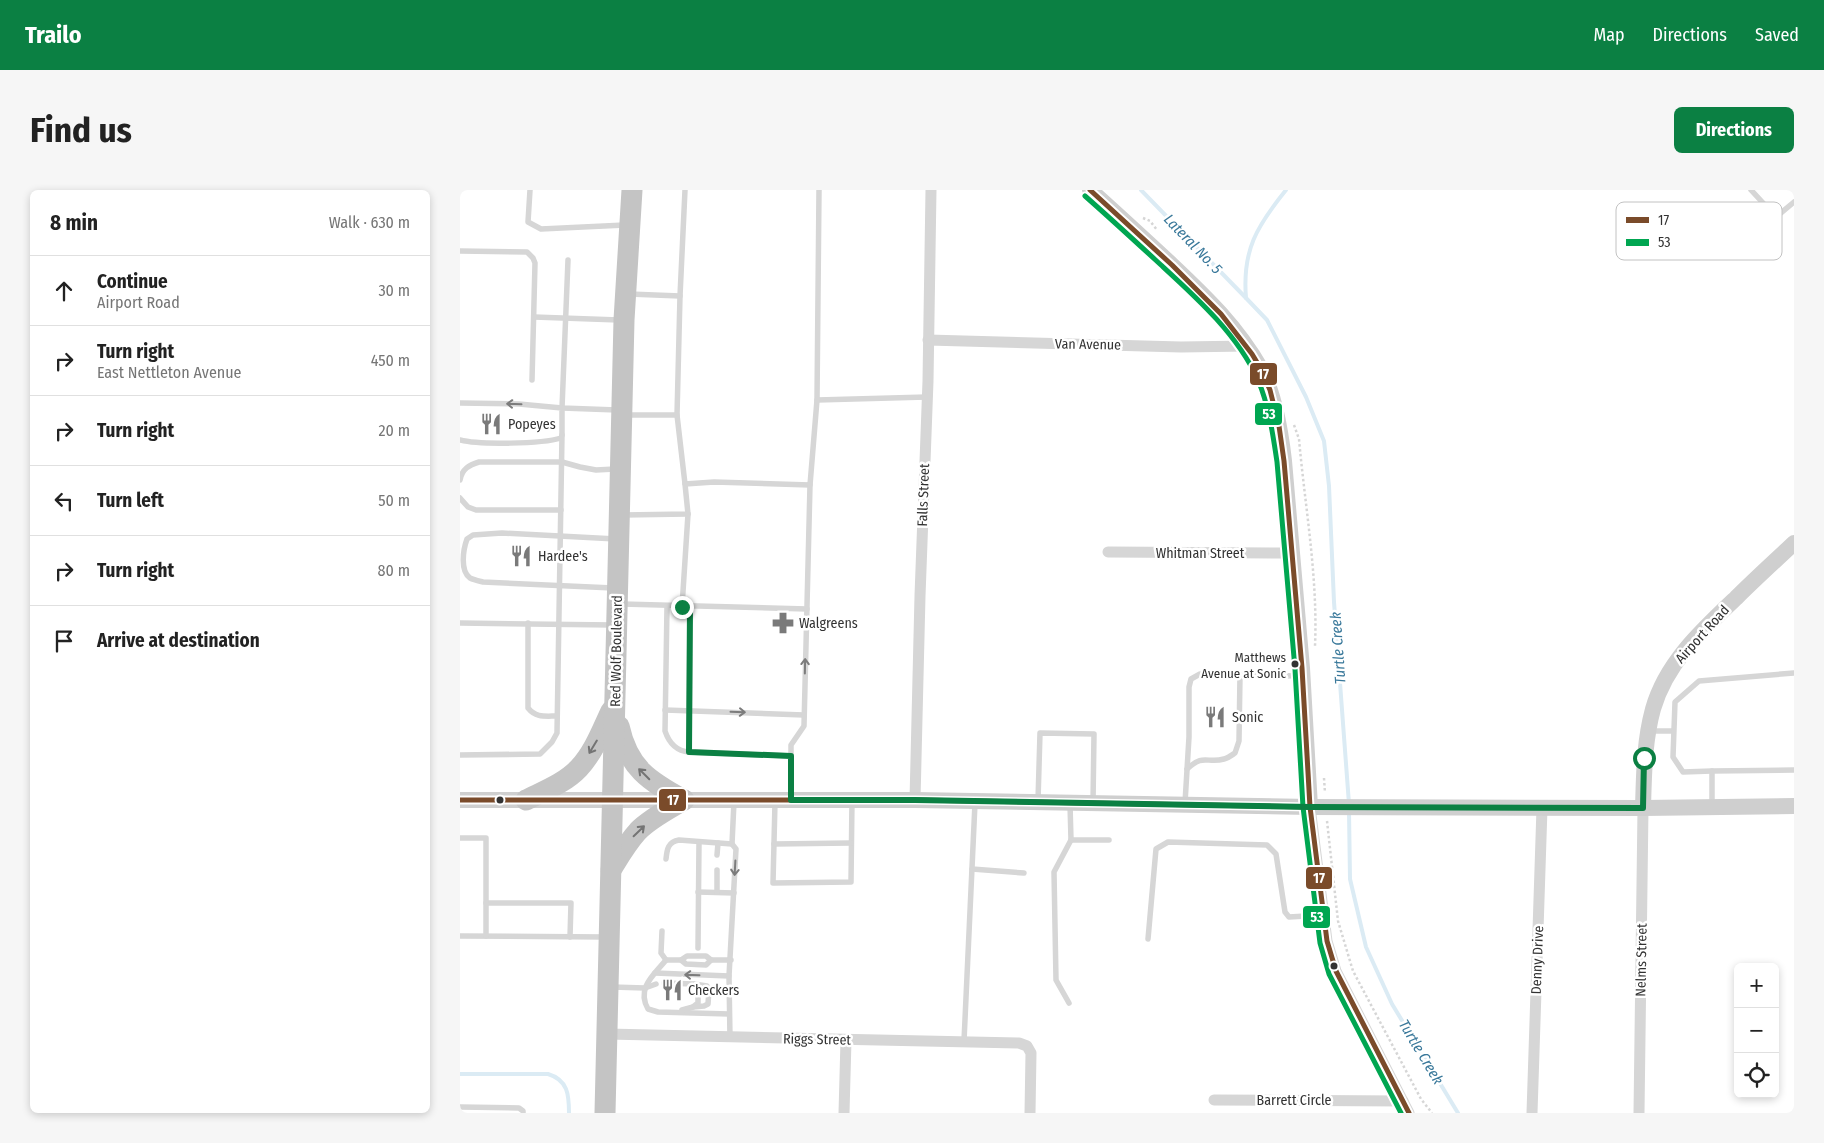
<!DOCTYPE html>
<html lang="en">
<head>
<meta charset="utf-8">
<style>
  :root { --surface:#fff; --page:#f6f6f6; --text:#222; --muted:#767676; --line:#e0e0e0; --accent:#0b8043 }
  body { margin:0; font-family:"Fira Sans Condensed",sans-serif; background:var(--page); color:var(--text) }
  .controls { position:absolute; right:15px; bottom:15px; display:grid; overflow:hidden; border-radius:8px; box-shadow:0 2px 8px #0003 }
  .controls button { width:45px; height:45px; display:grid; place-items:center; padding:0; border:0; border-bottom:1px solid var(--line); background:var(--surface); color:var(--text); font:25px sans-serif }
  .stop { position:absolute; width:15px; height:15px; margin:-11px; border:4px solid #0b8043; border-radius:50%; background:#fff }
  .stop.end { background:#0b8043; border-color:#fff; box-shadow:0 1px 5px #0008 }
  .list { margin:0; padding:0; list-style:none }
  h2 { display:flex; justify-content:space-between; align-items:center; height:65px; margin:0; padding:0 20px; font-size:21px }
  h2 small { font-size:16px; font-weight:400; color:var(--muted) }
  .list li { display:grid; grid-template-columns:32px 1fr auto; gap:15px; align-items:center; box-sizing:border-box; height:70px; padding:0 20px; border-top:1px solid var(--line) }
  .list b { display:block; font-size:19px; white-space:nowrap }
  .list p { margin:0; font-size:16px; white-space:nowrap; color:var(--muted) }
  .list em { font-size:16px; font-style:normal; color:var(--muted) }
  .icon { flex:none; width:28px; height:28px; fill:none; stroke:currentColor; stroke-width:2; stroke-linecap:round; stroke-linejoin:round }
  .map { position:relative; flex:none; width:1334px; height:923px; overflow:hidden; border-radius:8px }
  header { display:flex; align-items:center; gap:30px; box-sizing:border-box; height:70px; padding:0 25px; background:var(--accent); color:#fff }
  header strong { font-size:24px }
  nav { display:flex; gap:28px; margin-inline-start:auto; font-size:18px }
  .intro { display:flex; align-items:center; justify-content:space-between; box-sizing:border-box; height:120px; padding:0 30px }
  h1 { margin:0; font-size:35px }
  .button { padding:12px 22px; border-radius:8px; background:var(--accent); color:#fff; font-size:18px; font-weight:700 }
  main { display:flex; gap:30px; padding:0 30px }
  aside { flex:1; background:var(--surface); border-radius:8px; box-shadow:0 2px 8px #0003 }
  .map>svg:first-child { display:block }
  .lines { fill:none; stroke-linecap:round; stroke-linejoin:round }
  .stream { stroke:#dbebf4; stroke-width:4 }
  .path { stroke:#d6d6d6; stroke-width:2.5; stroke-dasharray:2.5 2.5; stroke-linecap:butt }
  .lane { stroke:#d6d6d6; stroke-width:5.5 }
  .street { stroke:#d6d6d6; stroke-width:11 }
  .secondary { stroke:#cfcfcf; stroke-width:16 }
  .highway { stroke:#c4c4c4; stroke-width:21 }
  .bus-1-casing { stroke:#fff; stroke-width:9 }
  .bus-2-casing { stroke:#fff; stroke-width:9 }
  .bus-1 { stroke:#7a4b2a; stroke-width:5 }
  .bus-2 { stroke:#00a651; stroke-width:5 }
  .oneway { stroke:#7c7c7c }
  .oneway2 { stroke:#747474 }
  .route { stroke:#0b8043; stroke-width:6 }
  .bus-dot { fill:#323232; stroke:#fff; stroke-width:2 }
  .labels { text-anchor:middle; stroke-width:5; stroke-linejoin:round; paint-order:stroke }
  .bus-label { font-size:13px; fill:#323232; stroke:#fff; text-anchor:end }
  .street-label { font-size:14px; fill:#323232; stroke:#fff }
  .poi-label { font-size:14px; fill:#323232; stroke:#fff; text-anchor:start }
  .water-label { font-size:15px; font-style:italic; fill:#39789a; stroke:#fff }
  .key { fill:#fff; stroke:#c2c2c2; stroke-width:1 }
  .key-label { font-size:14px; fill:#323232 }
  .line-badge { stroke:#fff; stroke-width:2 }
  .badge-label { font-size:14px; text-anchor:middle; font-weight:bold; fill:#fff }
</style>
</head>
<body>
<header>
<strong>Trailo</strong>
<nav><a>Map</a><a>Directions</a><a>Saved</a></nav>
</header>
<div class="intro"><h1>Find us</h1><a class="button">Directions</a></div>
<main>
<aside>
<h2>8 min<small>Walk · 630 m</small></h2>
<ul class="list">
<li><svg class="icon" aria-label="ahead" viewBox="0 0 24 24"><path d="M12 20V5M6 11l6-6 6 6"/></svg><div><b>Continue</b><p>Airport Road</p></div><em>30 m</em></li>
<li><svg class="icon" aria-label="right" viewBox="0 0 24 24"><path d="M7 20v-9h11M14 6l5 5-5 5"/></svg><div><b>Turn right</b><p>East Nettleton Avenue</p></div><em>450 m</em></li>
<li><svg class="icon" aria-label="right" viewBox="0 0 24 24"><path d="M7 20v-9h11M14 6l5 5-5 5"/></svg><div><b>Turn right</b></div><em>20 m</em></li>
<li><svg class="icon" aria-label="left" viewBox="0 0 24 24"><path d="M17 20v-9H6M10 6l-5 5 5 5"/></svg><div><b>Turn left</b></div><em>50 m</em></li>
<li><svg class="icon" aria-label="right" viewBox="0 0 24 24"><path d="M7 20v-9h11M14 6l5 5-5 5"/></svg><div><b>Turn right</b></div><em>80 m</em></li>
<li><svg class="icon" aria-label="arrive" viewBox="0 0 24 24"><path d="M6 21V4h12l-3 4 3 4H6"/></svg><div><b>Arrive at destination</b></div></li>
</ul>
</aside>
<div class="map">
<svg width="1334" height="923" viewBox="0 0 1334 923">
  <rect width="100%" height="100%" fill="#fff"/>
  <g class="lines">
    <g class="stream">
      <path d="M 681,0 L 786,108"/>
      <path d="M 826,0 C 797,36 782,60 786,108 L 807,130 L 846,207 L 864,251 L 869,296 L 874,412 L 889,614"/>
      <path d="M 889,621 L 890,689 L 906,757 L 932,814 L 998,923"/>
      <path d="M 0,884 L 88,884 C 108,890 109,905 109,923"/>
    </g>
    <g class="path">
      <path d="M 683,28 L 690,31 L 697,40"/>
      <path d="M 834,235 L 839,249 C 845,317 858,387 855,456"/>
      <path d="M 864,588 L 865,603"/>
      <path d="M 867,631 L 878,731 L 893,781 L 961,909 L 972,923"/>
    </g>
    <g class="lane">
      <path d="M 70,0 L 68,32 L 81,39 L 165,35"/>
      <path d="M 359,0 L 357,210 L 467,207"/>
      <path d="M 1291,0 L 1316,27 L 1334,12"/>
      <path d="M 0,61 L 67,62 L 73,68 L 75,73 L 72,190"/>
      <path d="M 108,70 L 102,218 L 157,220"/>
      <path d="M 169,104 L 220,106"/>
      <path d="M 74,127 L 159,130"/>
      <path d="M 0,213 L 59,214 L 102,218 L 102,245 L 101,248 C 82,254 18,255 0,250"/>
      <path d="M 165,225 L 217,225 L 220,106 L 225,0"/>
      <path d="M 217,225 L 225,294 L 254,292 L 350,295 L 357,210"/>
      <path d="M 0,290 C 2,279 9,275 19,272 L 102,272 L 120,277 L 136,280 L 155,279"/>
      <path d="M 0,308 L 8,317 L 16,320 L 101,320"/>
      <path d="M 163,325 L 228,324 L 225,294"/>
      <path d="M 153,398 L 23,392 C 19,391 14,390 10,388 C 0,381 3,360 7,349 L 13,345 L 42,343 L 156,349"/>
      <path d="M 162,414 L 347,419"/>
      <path d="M 207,416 L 205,541 C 209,553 216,561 229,562"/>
      <path d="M 230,416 L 229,562 L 331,566"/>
      <path d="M 222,417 L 228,324"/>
      <path d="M 0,433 L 153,435"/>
      <path d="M 68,433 L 68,518 C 76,528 85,526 97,526"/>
      <path d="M 205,520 L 344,525"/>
      <path d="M 1190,541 L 1213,541"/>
      <path d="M 0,565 L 80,564 L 92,552 L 97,543 L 102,245"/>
      <path d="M 727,579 C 744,563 747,574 764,569 C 768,568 772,565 775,563 L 779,551 L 780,485"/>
      <path d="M 1252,581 L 1223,582 L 1213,567 L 1215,512 L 1239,491 L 1334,483"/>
      <path d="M 331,608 L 331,555 L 344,536 L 350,295"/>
      <path d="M 578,611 L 580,543 L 634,544 L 633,613"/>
      <path d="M 315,612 L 313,693 L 391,692 L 392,610"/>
      <path d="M 725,613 L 729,547 L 729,497 L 731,489 L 740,484 L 841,486"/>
      <path d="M 1252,615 L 1252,581 L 1334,580"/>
      <path d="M 0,648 L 26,648 L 26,713 L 111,713 L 110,747"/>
      <path d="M 611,650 L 649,650"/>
      <path d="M 314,654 L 391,653"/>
      <path d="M 257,665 L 258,653"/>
      <path d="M 206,669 C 207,659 208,652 219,650 L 272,654"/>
      <path d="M 512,679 L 564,683"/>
      <path d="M 238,702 L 274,703"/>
      <path d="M 257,702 L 257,680"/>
      <path d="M 202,741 L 201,763 L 206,770"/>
      <path d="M 0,746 L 145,747"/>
      <path d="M 26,746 L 26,713"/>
      <path d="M 688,749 L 696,659 L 708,652 L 807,655 L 816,664 L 825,722 L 829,727 L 863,725"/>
      <path d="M 238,758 L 239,652"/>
      <path d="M 206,770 C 194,785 176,798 188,819 L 198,822 L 269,824"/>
      <path d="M 206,770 L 221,770 L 226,774 L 246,775 L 251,770 L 271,770"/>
      <path d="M 221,770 L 227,766 L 246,766 L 251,770"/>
      <path d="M 195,783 L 269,786"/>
      <path d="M 204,793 L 234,794 L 238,799 L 238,813 L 233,817 L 222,820"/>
      <path d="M 152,797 L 185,798 L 196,794"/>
      <path d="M 609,813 L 596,790 L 594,682 L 611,650 L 610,614"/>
      <path d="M 233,817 L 244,816 L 248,814 L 249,800 L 247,796 L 234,794"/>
      <path d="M 270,848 L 269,786 L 276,659 L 272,654 L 274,612"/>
      <path d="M 504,851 L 515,613"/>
      <path d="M 0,917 L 59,918 L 63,921 L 63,923"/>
    </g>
    <g class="street">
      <path d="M 468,150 L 721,157 L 788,156"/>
      <path d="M 648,362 L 832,363"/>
      <path d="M 455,610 L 460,406 L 468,191 L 471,0"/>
      <path d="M 850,617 L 867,751 L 876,781 L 949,923"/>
      <path d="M 147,844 L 559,853 L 567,856 L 571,863 L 570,923"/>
      <path d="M 754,910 L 943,911"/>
      <path d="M 384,923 L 386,850"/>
      <path d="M 1072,923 L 1082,618"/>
      <path d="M 1179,923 L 1183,618"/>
    </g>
    <g class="secondary">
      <path d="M 630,0 C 658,25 685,50 712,75 C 747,108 777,137 801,179 C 814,203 821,244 824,271 L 842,478 L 850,617"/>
      <path d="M 0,610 L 455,610 L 850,617 L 1183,618 L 1334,616"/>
      <path d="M 1183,618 C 1184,585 1184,552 1193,519 C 1206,473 1242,440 1276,408 C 1295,389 1315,371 1334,353"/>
    </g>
    <g class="highway">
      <path d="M 159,536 C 168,578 189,591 224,610"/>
      <path d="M 66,610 C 84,601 105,593 119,578 C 134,562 142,540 151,521"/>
      <path d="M 151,680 C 159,667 167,653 178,641 C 191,628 209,619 224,610"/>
      <path d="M 145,923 L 164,130 L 172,0"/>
    </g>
    <g class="bus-1-casing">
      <g id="bus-1">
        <path d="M 630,0 L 712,75 L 761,124 L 792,164 L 801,179 L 810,200 L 819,236 L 824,271 L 842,478 L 850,617 L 867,751 L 876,781 L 949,923"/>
        <path d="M 0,610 L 455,610 L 850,617"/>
      </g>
    </g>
    <g class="bus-2-casing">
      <path id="bus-2" d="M 625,6 C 650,28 676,52 701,75 C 737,108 778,145 798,190 C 809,216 813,245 817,272 L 835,479 L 843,617 L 860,753 L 869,784 L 941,923"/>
    </g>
    <use href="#bus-1" class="bus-1"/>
    <use href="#bus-2" class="bus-2"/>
  </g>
  <defs><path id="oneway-shaft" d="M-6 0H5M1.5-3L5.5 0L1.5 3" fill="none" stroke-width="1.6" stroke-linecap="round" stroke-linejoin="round" transform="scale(1.25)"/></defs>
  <g class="oneway">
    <use href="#oneway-shaft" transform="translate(54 214) rotate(-178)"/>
    <use href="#oneway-shaft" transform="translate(345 476) rotate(-89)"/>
    <use href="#oneway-shaft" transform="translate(278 522) rotate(2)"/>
    <use href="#oneway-shaft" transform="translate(275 678) rotate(93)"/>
    <use href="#oneway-shaft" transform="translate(232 785) rotate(-178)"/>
  </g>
  <g class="oneway2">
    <use href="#oneway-shaft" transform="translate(133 557) rotate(121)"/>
    <use href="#oneway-shaft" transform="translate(184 584) rotate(-135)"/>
    <use href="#oneway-shaft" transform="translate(179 641) rotate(-44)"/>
  </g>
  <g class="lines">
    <path class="route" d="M 222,417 L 230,416 L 229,562 L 331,566 L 331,610 L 455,610 L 850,617 L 1183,618 L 1184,568"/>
  </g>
  <defs>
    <g id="restaurant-bare" transform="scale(1.725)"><path d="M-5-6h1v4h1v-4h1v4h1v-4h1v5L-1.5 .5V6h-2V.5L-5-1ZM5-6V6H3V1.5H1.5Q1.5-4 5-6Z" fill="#7a7a7a" stroke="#fff" stroke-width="2.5" paint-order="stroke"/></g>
    <g id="pharmacy-bare" transform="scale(1.725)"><path d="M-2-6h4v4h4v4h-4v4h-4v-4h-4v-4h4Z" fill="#7a7a7a" stroke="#fff" stroke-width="2.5" paint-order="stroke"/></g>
  </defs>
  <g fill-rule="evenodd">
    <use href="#restaurant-bare" x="31" y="234"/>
    <use href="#restaurant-bare" x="61" y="366"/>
    <use href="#pharmacy-bare" x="323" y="433"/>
    <use href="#restaurant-bare" x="755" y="527"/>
    <use href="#restaurant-bare" x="212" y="800"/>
  </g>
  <g class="bus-dot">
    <circle cx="835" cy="474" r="4.5"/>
    <circle cx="40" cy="610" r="4.5"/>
    <circle cx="874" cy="776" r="4.5"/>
  </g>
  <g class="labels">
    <g class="bus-label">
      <text x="826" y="472">Matthews<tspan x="826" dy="16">Avenue at Sonic</tspan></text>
    </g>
    <g class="street-label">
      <text transform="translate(628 154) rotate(1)" y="5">Van Avenue</text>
      <text transform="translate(463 305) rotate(-88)" y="5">Falls Street</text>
      <text x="740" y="368">Whitman Street</text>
      <text transform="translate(1242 444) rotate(-48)" y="5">Airport Road</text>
      <text transform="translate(156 461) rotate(-89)" y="5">Red Wolf Boulevard</text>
      <text transform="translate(1077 770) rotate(-88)" y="5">Denny Drive</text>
      <text transform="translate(1181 770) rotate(-89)" y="5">Nelms Street</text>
      <text transform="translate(357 849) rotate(1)" y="5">Riggs Street</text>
      <text x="834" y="915">Barrett Circle</text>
    </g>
    <g class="poi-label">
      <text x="48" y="239">Popeyes</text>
      <text x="78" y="371">Hardee's</text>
      <text x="339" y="438">Walgreens</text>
      <text x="772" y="532">Sonic</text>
      <text x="228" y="805">Checkers</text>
    </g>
    <g class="water-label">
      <text transform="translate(733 54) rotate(46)" y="5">Lateral No. 5</text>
      <text transform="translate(878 458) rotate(-94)" y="5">Turtle Creek</text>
      <text transform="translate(961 862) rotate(59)" y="5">Turtle Creek</text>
    </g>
  </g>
  <rect x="1156" y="12" width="166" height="58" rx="8" class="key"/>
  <rect x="1166" y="27" width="23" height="6" fill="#7a4b2a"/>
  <rect x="1166" y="49" width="23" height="7" fill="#00a651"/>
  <g class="key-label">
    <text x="1198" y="35">17</text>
    <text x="1198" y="57">53</text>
  </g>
  <g class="line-badge">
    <rect x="789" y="172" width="29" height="24" rx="5" fill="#7a4b2a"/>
    <rect x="794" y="212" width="29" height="24" rx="5" fill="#00a651"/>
    <rect x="198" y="598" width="29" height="24" rx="5" fill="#7a4b2a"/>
    <rect x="845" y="676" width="28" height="24" rx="5" fill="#7a4b2a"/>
    <rect x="842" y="715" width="29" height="24" rx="5" fill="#00a651"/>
  </g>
  <g class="badge-label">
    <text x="803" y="189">17</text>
    <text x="809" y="229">53</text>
    <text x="213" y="615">17</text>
    <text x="859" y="693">17</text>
    <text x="857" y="732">53</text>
  </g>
</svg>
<div class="controls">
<button>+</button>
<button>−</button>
<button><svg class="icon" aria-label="locate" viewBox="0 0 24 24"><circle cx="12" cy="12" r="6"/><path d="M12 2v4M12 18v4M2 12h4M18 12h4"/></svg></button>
</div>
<div class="stop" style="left:1184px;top:568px"></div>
<div class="stop end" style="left:222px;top:417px"></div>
</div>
</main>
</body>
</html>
